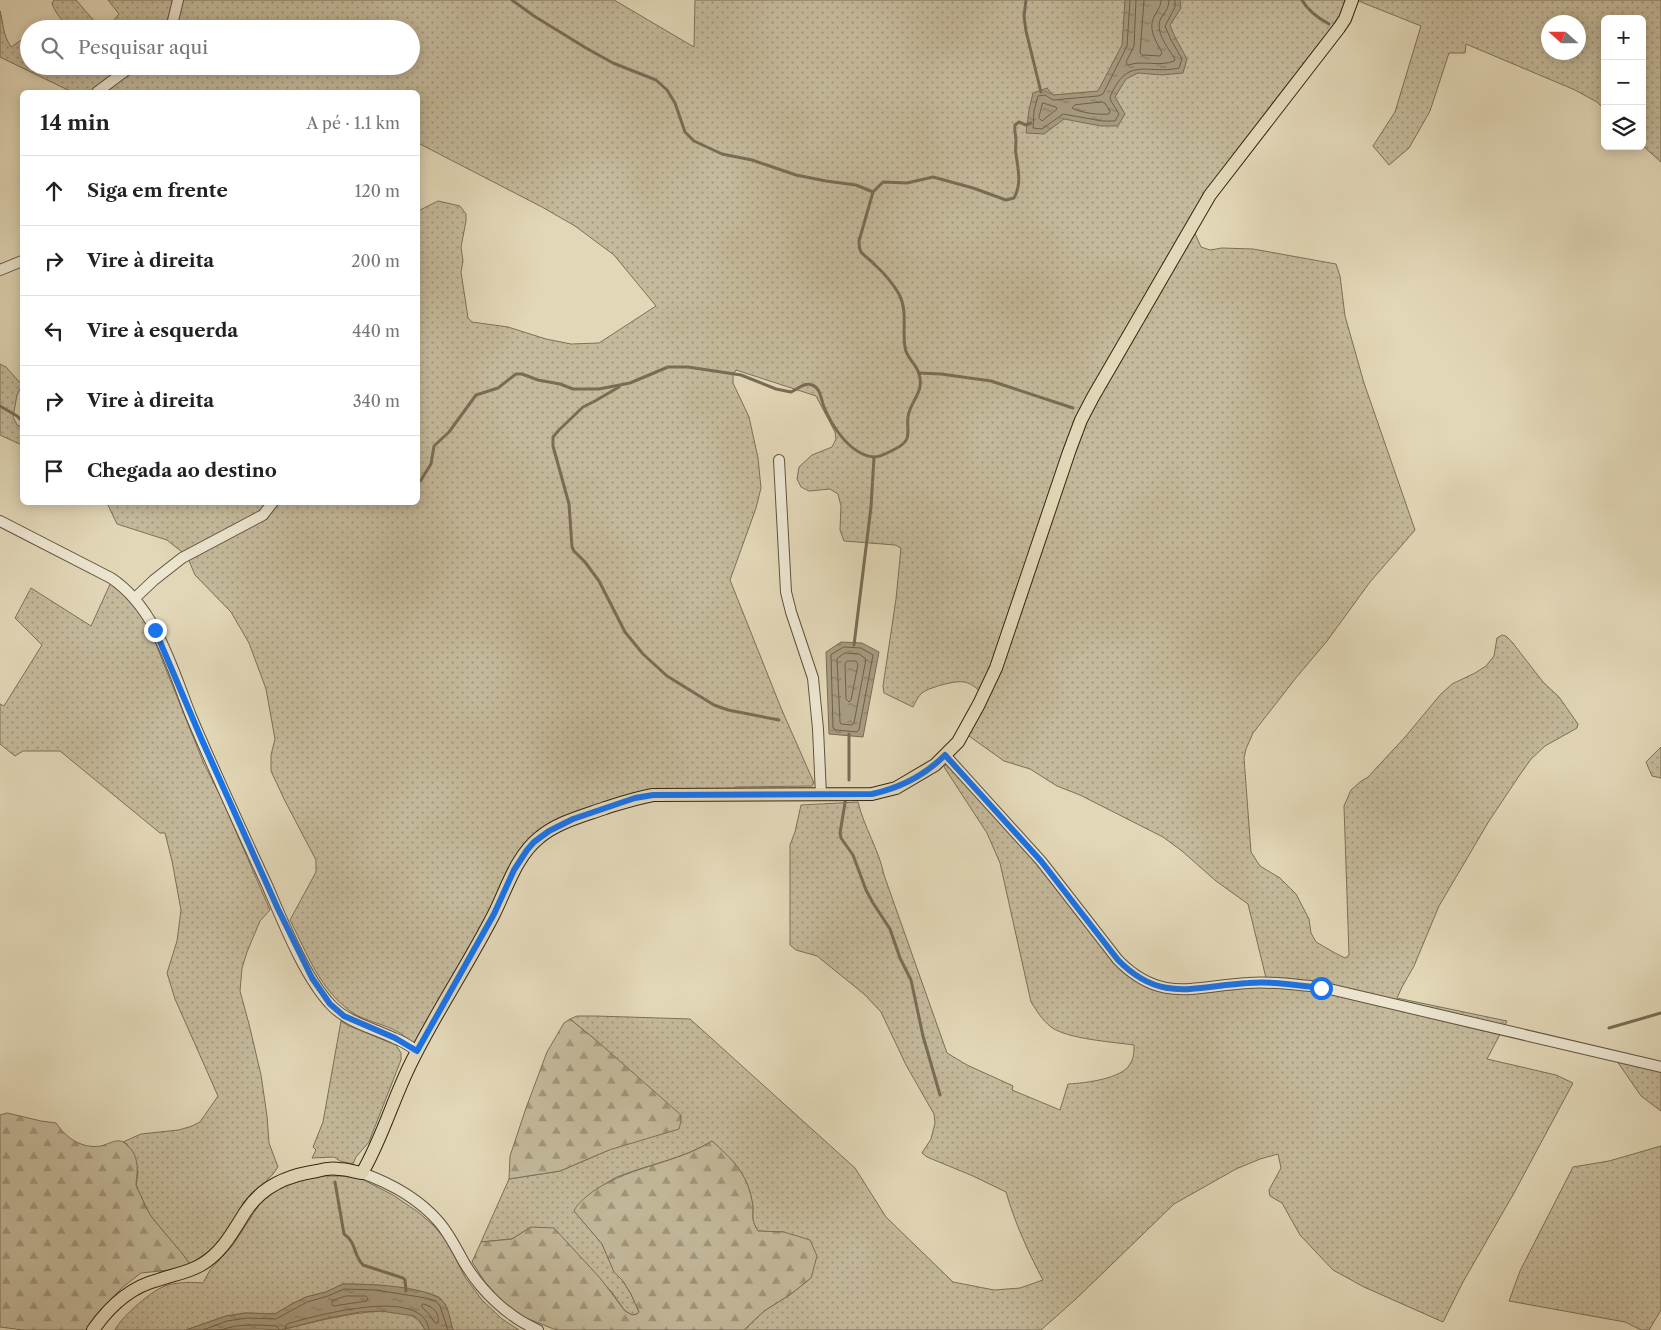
<!DOCTYPE html>
<html lang="pt">
<head>
<meta charset="utf-8">
<style>
  :root { --surface:#fff; --page:#f2f2f2; --text:#222; --muted:#767676; --line:#e0e0e0 }
  body { margin:0; font-family:"Libre Caslon Text",serif; background:var(--page); color:var(--text) }
  .controls { position:absolute; right:15px; top:15px; display:grid; overflow:hidden; border-radius:8px; box-shadow:0 2px 12px #0003 }
  .controls button { width:45px; height:45px; display:grid; place-items:center; padding:0; border:0; border-bottom:1px solid var(--line); background:var(--surface); color:var(--text); font:25px sans-serif }
  .compass { position:absolute; left:1541px; top:15px; width:45px; height:45px; border-radius:50%; background:var(--surface); box-shadow:0 2px 12px #0003; rotate:291deg }
  .stop { position:absolute; width:15px; height:15px; margin:-11px; border:4px solid #1a73e8; border-radius:50%; background:#fff }
  .stop.end { background:#1a73e8; border-color:#fff; box-shadow:0 1px 5px #0008 }
  .list { margin:0; padding:0; list-style:none }
  h2 { display:flex; justify-content:space-between; align-items:center; height:65px; margin:0; padding:0 20px; font-size:21px }
  h2 small { font-size:16px; font-weight:400; color:var(--muted) }
  .list li { display:grid; grid-template-columns:32px 1fr auto; gap:15px; align-items:center; box-sizing:border-box; height:70px; padding:0 20px; border-top:1px solid var(--line) }
  .list b { display:block; font-size:19px; white-space:nowrap }
  .list em { font-size:16px; font-style:normal; color:var(--muted) }
  .icon { flex:none; width:28px; height:28px; fill:none; stroke:currentColor; stroke-width:2; stroke-linecap:round; stroke-linejoin:round }
  .map { position:relative; flex:none; width:1661px; height:1330px; overflow:hidden }
  .search { position:absolute; background:var(--surface); box-shadow:0 2px 12px #0003; left:20px; top:20px; width:400px; height:55px; display:flex; align-items:center; gap:12px; box-sizing:border-box; padding:0 18px; border-radius:28px; color:var(--muted); font-size:19px }
  .panel { position:absolute; background:var(--surface); box-shadow:0 2px 12px #0003; left:20px; top:90px; width:400px; height:415px; border-radius:8px }
  .map>svg:first-child { display:block }
  .grass { fill:url(#grass-dots); stroke:#7c7058; fill-rule:evenodd }
  .forest { fill:url(#forest-firs); stroke:#7c7058 }
  .water { fill:url(#water-ripples); stroke:#796c55 }
  .lines { fill:none; stroke-linecap:round; stroke-linejoin:round }
  .shore { stroke:#6e604a; stroke-width:1 }
  .stream { stroke:#796c55; stroke-width:3 }
  .minor-casing { stroke:#60523e; stroke-width:12 }
  .major-casing { stroke:#342615; stroke-width:14 }
  .minor { stroke:#ece5d0; stroke-width:10 }
  .major { stroke:#e2d7b7; stroke-width:12 }
  .route { stroke:#1a73e8; stroke-width:6 }
</style>
</head>
<body>
<div class="map">
<svg width="1661" height="1330" viewBox="0 0 1661 1330">
  <defs>
    <pattern id="grass-dots" width="8" height="8" patternUnits="userSpaceOnUse" patternTransform="scale(1.25)"><rect width="8" height="8" fill="#c4b99b"/><path d="M2 2h.1M6 6h.1" fill="none" stroke="#a0967d" stroke-width="1.8" stroke-linecap="round"/></pattern>
    <pattern id="forest-firs" width="22" height="20" patternUnits="userSpaceOnUse" patternTransform="scale(1.25)"><rect width="22" height="20" fill="#c4b99b"/><path d="M5 1l3.5 6h-7zM16 11l3.5 6h-7z" fill="#a0967d"/></pattern>
    <pattern id="water-ripples" width="26" height="14" patternUnits="userSpaceOnUse" patternTransform="scale(1.25)"><rect width="26" height="14" fill="#a79b80"/><path d="M2 4q2-2 4 0t4 0M15 11q2-2 4 0t4 0" fill="none" stroke="#897e68"/></pattern>
  </defs>
  <rect width="100%" height="100%" fill="#e2d7b7"/>
  <filter id="stains"><feTurbulence type="fractalNoise" baseFrequency=".004" numOctaves="4"/><feColorMatrix values="0 0 0 0 .2 0 0 0 0 .09 0 0 0 0 .02 0 0 0 .5 -.17"/></filter>
  <radialGradient id="worn" r=".72"><stop offset=".6" stop-color="#630" stop-opacity="0"/><stop offset="1" stop-color="#630" stop-opacity=".3"/></radialGradient>
  <g class="grass">
    <path d="M 54,0 L 76,0 L 101,29 L 65,29 L 66,26 C 61,18 55,13 52,3 Z"/>
    <path d="M 108,0 L 614,0 L 694,47 L 695,0 L 1347,0 L 1343,18 L 1193,229 L 1201,247 L 1210,250 L 1222,248 L 1253,249 L 1336,264 L 1340,276 L 1345,316 L 1364,383 L 1415,530 L 1370,582 L 1327,641 L 1295,679 L 1253,733 L 1246,749 L 1244,758 L 1251,852 L 1260,866 L 1280,878 L 1296,894 L 1309,919 L 1311,933 L 1316,942 L 1335,953 L 1345,958 L 1349,955 L 1344,806 L 1351,790 L 1360,782 L 1368,777 L 1406,736 L 1440,695 L 1452,684 L 1475,673 L 1486,666 L 1494,656 L 1497,638 L 1502,635 L 1506,636 L 1512,642 L 1543,682 L 1559,697 L 1578,724 L 1577,728 L 1545,746 L 1531,759 L 1519,776 L 1489,821 L 1439,906 L 1414,966 L 1402,987 L 1397,998 L 1507,1021 L 1487,1059 L 1556,1075 L 1573,1083 L 1514,1193 L 1463,1282 L 1443,1322 L 1364,1287 L 1333,1270 L 1300,1235 L 1282,1203 L 1270,1196 L 1269,1190 L 1281,1168 L 1278,1154 L 1260,1159 L 1236,1169 L 1174,1204 L 1077,1298 L 1041,1330 L 744,1330 L 764,1311 L 791,1294 L 811,1278 L 784,1232 L 758,1231 C 756,1228 754,1224 753,1221 C 752,1214 754,1207 752,1201 C 747,1173 732,1159 712,1141 C 683,1159 649,1164 617,1177 C 605,1182 585,1202 575,1211 L 602,1244 L 614,1271 L 623,1281 L 631,1294 L 639,1312 L 637,1314 L 632,1315 L 625,1311 L 611,1291 L 531,1227 L 512,1239 L 481,1242 L 509,1179 L 560,1171 L 609,1150 L 597,1041 L 570,1019 L 577,1016 L 596,1016 L 690,1019 L 855,1168 L 886,1217 L 953,1282 L 994,1290 L 1020,1288 L 1043,1280 C 1028,1252 1015,1223 1006,1192 L 973,1176 L 927,1157 L 922,1153 L 931,1139 L 935,1123 L 934,1114 L 906,1065 L 881,1012 L 864,994 L 817,956 L 796,950 L 790,945 L 790,845 L 795,832 L 801,805 L 858,802 C 864,827 879,850 884,875 L 947,1053 L 967,1065 L 1011,1085 L 1013,1086 L 1012,1090 L 1060,1110 L 1068,1084 C 1085,1083 1122,1079 1130,1064 C 1134,1058 1134,1052 1134,1045 C 1113,1042 1067,1039 1051,1027 C 1042,1020 1037,1011 1031,1002 L 1000,863 L 987,833 L 944,767 L 947,764 L 1017,836 L 1115,963 L 1166,990 L 1267,982 L 1248,904 L 1216,881 L 1182,851 L 1163,837 L 1080,795 L 1057,786 L 1030,769 L 1004,761 L 962,731 L 981,693 C 977,688 971,683 964,682 C 956,680 932,687 925,691 C 919,694 916,701 913,707 L 884,693 L 883,686 L 896,599 L 901,548 L 895,545 L 844,541 L 840,530 L 841,506 L 838,494 L 830,489 L 809,491 L 801,487 L 797,479 L 799,467 L 812,455 L 832,447 L 836,439 L 835,432 L 816,396 L 736,370 L 733,375 L 733,383 L 749,417 L 758,458 L 761,488 L 756,508 L 730,580 L 781,708 L 814,783 L 812,786 L 736,787 L 726,797 L 633,801 L 542,837 L 520,864 L 413,1046 C 400,1025 372,1025 353,1013 C 320,991 307,953 290,920 L 316,872 L 316,860 L 285,801 L 271,771 L 271,755 L 275,739 L 266,689 L 249,643 L 231,612 L 195,575 L 187,556 L 167,540 L 117,524 L 107,503 L 418,502 L 418,211 L 438,201 L 460,206 L 466,214 L 466,221 L 461,247 L 463,261 L 461,272 L 467,311 L 468,318 L 472,322 L 508,327 L 546,339 L 571,344 L 599,343 L 656,306 L 614,255 L 575,226 L 542,207 L 418,143 L 418,92 L 72,92 L 0,57 L 0,11 C 4,25 2,33 11,47 L 26,37 L 29,33 L 29,66 L 411,66 L 411,29 L 106,29 L 119,14 Z"/>
    <path d="M 1356,0 L 1661,0 L 1661,162 L 1642,145 L 1642,19 L 1605,19 L 1605,110 L 1597,102 L 1575,90 L 1466,44 L 1465,53 L 1449,53 L 1430,111 L 1409,148 L 1389,165 L 1373,146 L 1395,112 L 1421,26 ZM 1548,22 L 1578,22 L 1578,52 L 1548,52 Z"/>
    <path d="M 0,364 L 6,367 L 22,385 L 17,395 L 13,417 L 17,425 L 22,427 L 22,445 L 0,435 Z"/>
    <path d="M 112,580 L 140,612 L 151,632 L 204,764 L 221,797 L 270,910 L 260,921 L 247,952 L 242,968 L 240,991 L 249,1024 L 261,1075 L 267,1116 L 269,1143 L 278,1167 L 273,1174 L 257,1191 L 220,1244 L 190,1264 L 150,1215 L 136,1186 L 138,1172 L 127,1144 L 123,1142 L 141,1134 L 179,1130 L 192,1126 L 200,1122 L 218,1096 L 175,999 L 167,973 L 177,941 L 181,910 L 172,861 L 165,833 L 160,833 L 60,751 L 23,751 L 15,756 L 0,744 L 0,704 L 4,706 L 42,645 L 15,618 L 31,588 L 91,626 Z"/>
    <path d="M 1661,747 L 1661,778 L 1652,776 L 1646,762 Z"/>
    <path d="M 341,1021 L 347,1025 L 396,1045 L 401,1053 L 401,1060 L 369,1142 L 356,1157 L 353,1164 L 340,1161 L 334,1157 L 312,1158 L 316,1150 L 313,1147 L 323,1122 Z"/>
    <path d="M 1617,1061 L 1661,1066 L 1661,1111 L 1641,1096 Z"/>
    <path d="M 1661,1146 L 1661,1310 L 1649,1330 L 1641,1330 L 1625,1322 L 1509,1301 L 1520,1271 L 1573,1167 L 1609,1161 Z"/>
    <path d="M 306,1176 L 356,1176 L 393,1195 L 418,1212 L 433,1225 L 446,1240 L 465,1277 L 482,1300 L 502,1319 L 519,1330 L 453,1330 L 445,1304 L 439,1297 L 428,1293 L 413,1290 L 377,1285 L 343,1284 L 326,1292 L 306,1297 L 290,1305 L 275,1314 L 246,1313 L 226,1316 L 186,1330 L 115,1330 C 121,1317 154,1288 168,1285 C 178,1282 193,1282 203,1283 L 210,1270 L 233,1245 L 264,1197 L 289,1182 Z"/>
    <path d="M 381,1311 C 401,1313 414,1310 425,1330 L 281,1330 C 314,1322 347,1313 381,1311 Z"/>
  </g>
  <g class="forest">
    <path d="M 570,1019 L 597,1041 L 681,1115 L 681,1121 L 679,1129 L 609,1150 L 560,1171 L 509,1179 L 510,1156 L 526,1108 L 547,1052 L 564,1023 Z"/>
    <path d="M 7,1113 L 41,1121 L 56,1123 C 66,1138 82,1149 101,1146 C 112,1143 119,1136 128,1146 C 136,1153 138,1164 137,1174 C 137,1177 136,1182 136,1185 C 137,1189 140,1193 141,1196 C 144,1203 147,1210 151,1216 C 164,1233 178,1247 190,1264 L 170,1270 L 141,1273 L 123,1287 L 103,1307 L 87,1330 L 23,1330 L 0,1327 L 0,1115 Z"/>
    <path d="M 712,1141 C 732,1159 747,1173 752,1201 C 754,1207 752,1214 753,1220 C 754,1224 756,1228 758,1231 L 784,1232 L 810,1240 L 817,1256 L 811,1278 L 791,1294 L 764,1311 L 744,1330 L 556,1330 L 519,1315 L 501,1300 L 485,1282 L 472,1262 L 481,1242 L 512,1239 L 531,1227 L 554,1228 L 600,1278 L 625,1311 L 632,1315 L 637,1314 L 639,1312 L 631,1294 L 623,1281 L 614,1272 L 602,1244 L 574,1211 C 577,1204 582,1201 587,1196 C 624,1166 672,1166 712,1141 Z"/>
  </g>
  <g class="water">
    <path d="M 1125,0 L 1180,0 L 1181,8 L 1170,25 L 1175,37 L 1187,59 L 1183,73 L 1162,75 L 1138,73 L 1126,79 L 1115,97 L 1125,114 L 1118,126 L 1101,126 L 1064,119 L 1044,134 L 1026,133 L 1029,110 L 1033,93 L 1047,88 L 1053,95 L 1098,91 L 1122,45 Z"/>
    <path d="M 841,642 L 862,643 L 879,652 L 863,737 L 829,734 L 826,652 Z"/>
    <path d="M 343,1284 C 364,1284 433,1285 445,1304 C 450,1312 450,1322 453,1330 L 425,1330 L 420,1321 L 414,1316 L 381,1311 L 360,1312 L 324,1319 L 281,1330 L 260,1329 L 186,1330 L 226,1316 L 246,1313 L 275,1314 L 290,1305 L 306,1297 L 326,1292 Z"/>
  </g>
  <g class="lines">
    <g class="shore">
      <path d="M 1130,0 L 1127,46 L 1103,94 L 1098,96 L 1053,100 L 1045,95 L 1038,96 L 1034,111 L 1033,128 L 1042,129 L 1063,114 L 1102,121 L 1115,121 L 1119,114 L 1111,101 L 1110,97 C 1128,55 1146,75 1179,68 L 1182,59 L 1171,40 L 1165,26 L 1175,7 L 1175,0"/>
      <path d="M 1136,0 L 1134,46 L 1126,62 L 1128,65 C 1143,60 1160,67 1174,61 L 1175,59 C 1168,48 1154,31 1161,18 C 1165,12 1169,8 1169,0"/>
      <path d="M 1144,0 L 1140,53 L 1142,55 L 1160,56 L 1162,53 C 1156,41 1147,28 1155,15 C 1158,9 1161,6 1161,0"/>
      <path d="M 1102,102 L 1105,103 L 1110,111 L 1109,114 C 1099,115 1081,113 1072,108 L 1075,105 Z"/>
      <path d="M 1043,103 L 1056,107 L 1057,109 L 1042,121 L 1039,118 Z"/>
      <path d="M 844,647 L 861,648 L 873,655 L 859,730 L 857,732 L 836,730 L 833,728 L 831,655 Z"/>
      <path d="M 845,653 L 859,654 L 866,659 L 854,723 L 852,725 L 841,724 L 840,722 L 837,659 Z"/>
      <path d="M 848,661 L 856,661 L 858,664 L 851,700 L 849,702 L 846,699 L 845,664 Z"/>
      <path d="M 346,1296 L 366,1296 L 368,1299 L 366,1301 L 334,1306 L 332,1305 L 332,1301 Z"/>
      <path d="M 424,1304 C 433,1307 440,1313 438,1323 L 435,1323 L 429,1314 L 422,1307 L 422,1305 Z"/>
      <path d="M 203,1330 L 227,1321 L 247,1318 L 276,1319 L 307,1302 L 328,1296 L 344,1289 L 376,1290 L 426,1298 L 436,1301 L 440,1306 L 448,1330"/>
      <path d="M 221,1330 C 240,1323 258,1325 277,1326 L 279,1330"/>
      <path d="M 285,1330 L 286,1325 L 290,1323 C 316,1316 424,1285 429,1330"/>
    </g>
    <g class="stream">
      <path d="M 512,0 L 534,16 L 586,48 L 613,63 L 656,80 L 667,90 L 675,103 L 685,132 L 694,141 L 722,154 L 752,160 L 796,175 L 826,181 L 856,185 L 873,192"/>
      <path d="M 1026,0 L 1024,16 L 1026,31 L 1041,92"/>
      <path d="M 1302,0 C 1308,11 1318,18 1329,24"/>
      <path d="M 919,373 L 941,374 L 991,381 L 1073,408"/>
      <path d="M 619,387 L 595,401 L 583,407 L 559,430 L 553,437 L 553,446 L 569,504 L 572,547 L 574,551 L 585,562 L 599,581 L 625,632 L 643,654 L 667,676 L 714,705 L 728,710 L 779,720"/>
      <path d="M 0,406 L 17,416 L 22,421"/>
      <path d="M 418,482 L 421,480 L 431,464 L 434,446 L 449,432 L 476,395 L 498,388 L 516,374 L 522,374 L 538,380 L 560,384 L 573,389 L 599,389 L 630,383 L 668,367 L 688,367 L 741,375 L 776,389 L 791,392 C 798,389 804,382 812,385 C 821,388 821,400 824,407 C 832,426 850,455 874,457 C 881,457 889,452 895,449 C 914,440 906,431 908,417 C 910,401 925,392 919,374 C 916,363 906,358 905,347 C 902,330 908,311 899,294 C 893,284 884,273 875,265 C 871,260 865,257 861,252 C 859,248 859,245 859,241 L 873,192 L 883,182 L 907,183 L 933,177 L 973,188 L 1006,200 L 1014,198 C 1022,184 1018,169 1016,154 C 1015,150 1016,145 1016,141 C 1016,135 1014,131 1015,125 L 1019,122 L 1026,125 L 1031,123"/>
      <path d="M 854,645 L 871,507 L 874,457"/>
      <path d="M 849,780 L 849,734"/>
      <path d="M 846,797 L 840,833 L 841,838 L 853,855 L 866,890 L 873,903 L 890,929 L 900,958 L 911,980 L 923,1036 L 940,1095"/>
      <path d="M 1609,1028 L 1661,1013"/>
      <path d="M 335,1182 L 344,1234 C 357,1243 353,1255 363,1265 L 403,1278 L 405,1280 L 406,1291"/>
    </g>
    <g class="minor-casing">
      <g id="minor">
        <path d="M 171,29 L 178,0"/>
        <path d="M 97,92 L 132,66"/>
        <path d="M 0,270 L 22,261"/>
        <path d="M 779,460 L 786,592 L 791,612 L 813,678 L 818,729 L 821,795"/>
        <path d="M 0,521 L 111,578 C 156,608 172,668 191,716 C 215,773 241,829 267,885 C 283,922 304,976 331,1005 C 347,1022 373,1028 394,1038 C 402,1041 410,1046 417,1051"/>
        <path d="M 135,598 L 154,580 L 182,558 L 263,515 L 273,502"/>
        <path d="M 945,755 L 1041,861 L 1118,960 C 1161,1004 1195,986 1248,983 C 1272,981 1296,985 1321,987 L 1661,1067"/>
        <path d="M 362,1173 C 390,1183 419,1199 439,1222 C 450,1235 457,1250 465,1264 C 482,1292 508,1317 538,1330"/>
      </g>
    </g>
    <g class="major-casing">
      <path id="major" d="M 93,1330 C 109,1307 130,1287 158,1280 C 172,1275 187,1273 201,1265 C 223,1252 233,1231 246,1211 C 262,1186 289,1175 317,1171 C 324,1169 332,1168 339,1169 C 347,1169 354,1172 362,1173 C 382,1139 393,1099 411,1063 C 436,1012 468,965 494,914 C 507,888 516,856 540,837 C 558,822 583,816 605,808 C 621,803 636,798 653,795 L 872,794 L 896,788 L 935,765 L 958,742 L 979,704 L 996,668 L 1069,452 L 1081,420 L 1093,397 L 1210,195 L 1339,28 L 1345,19 L 1352,0"/>
    </g>
    <use href="#minor" class="minor"/>
    <use href="#major" class="major"/>
  </g>
  <g class="lines">
    <path class="route" d="M 155,630 L 201,738 L 278,909 L 312,978 L 330,1004 L 344,1016 L 395,1038 L 417,1051 L 494,914 L 514,870 L 527,850 L 534,842 L 549,831 L 573,819 L 635,798 L 653,795 L 872,794 C 900,788 925,775 945,755 L 1041,861 L 1118,960 C 1161,1004 1195,986 1248,983 C 1272,981 1296,985 1321,988"/>
  </g>
  <rect width="100%" height="100%" filter="url(#stains)"/>
  <rect width="100%" height="100%" fill="url(#worn)"/>
</svg>
<div class="controls">
<button>+</button>
<button>−</button>
<button><svg class="icon" aria-label="layers" viewBox="0 0 24 24"><path d="M12 4l9 5-9 5-9-5zM3 14l9 5 9-5"/></svg></button>
</div>
<svg class="compass" viewBox="-18 -18 36 36"><path d="M0-13l5 13h-10z" fill="#e53935"/><path d="M0 13l5-13h-10z" fill="#767676"/></svg>
<div class="stop" style="left:1321px;top:988px"></div>
<div class="stop end" style="left:155px;top:630px"></div>
<div class="search"><svg class="icon" aria-label="search" viewBox="0 0 24 24"><circle cx="10" cy="10" r="6"/><path d="M15 15l6 6"/></svg>Pesquisar aqui</div>
<section class="panel">
<h2>14 min<small>A pé · 1.1 km</small></h2>
<ul class="list">
<li><svg class="icon" aria-label="ahead" viewBox="0 0 24 24"><path d="M12 20V5M6 11l6-6 6 6"/></svg><div><b>Siga em frente</b></div><em>120 m</em></li>
<li><svg class="icon" aria-label="right" viewBox="0 0 24 24"><path d="M7 20v-9h11M14 6l5 5-5 5"/></svg><div><b>Vire à direita</b></div><em>200 m</em></li>
<li><svg class="icon" aria-label="left" viewBox="0 0 24 24"><path d="M17 20v-9H6M10 6l-5 5 5 5"/></svg><div><b>Vire à esquerda</b></div><em>440 m</em></li>
<li><svg class="icon" aria-label="right" viewBox="0 0 24 24"><path d="M7 20v-9h11M14 6l5 5-5 5"/></svg><div><b>Vire à direita</b></div><em>340 m</em></li>
<li><svg class="icon" aria-label="arrive" viewBox="0 0 24 24"><path d="M6 21V4h12l-3 4 3 4H6"/></svg><div><b>Chegada ao destino</b></div></li>
</ul>
</section>
</div>
</body>
</html>
